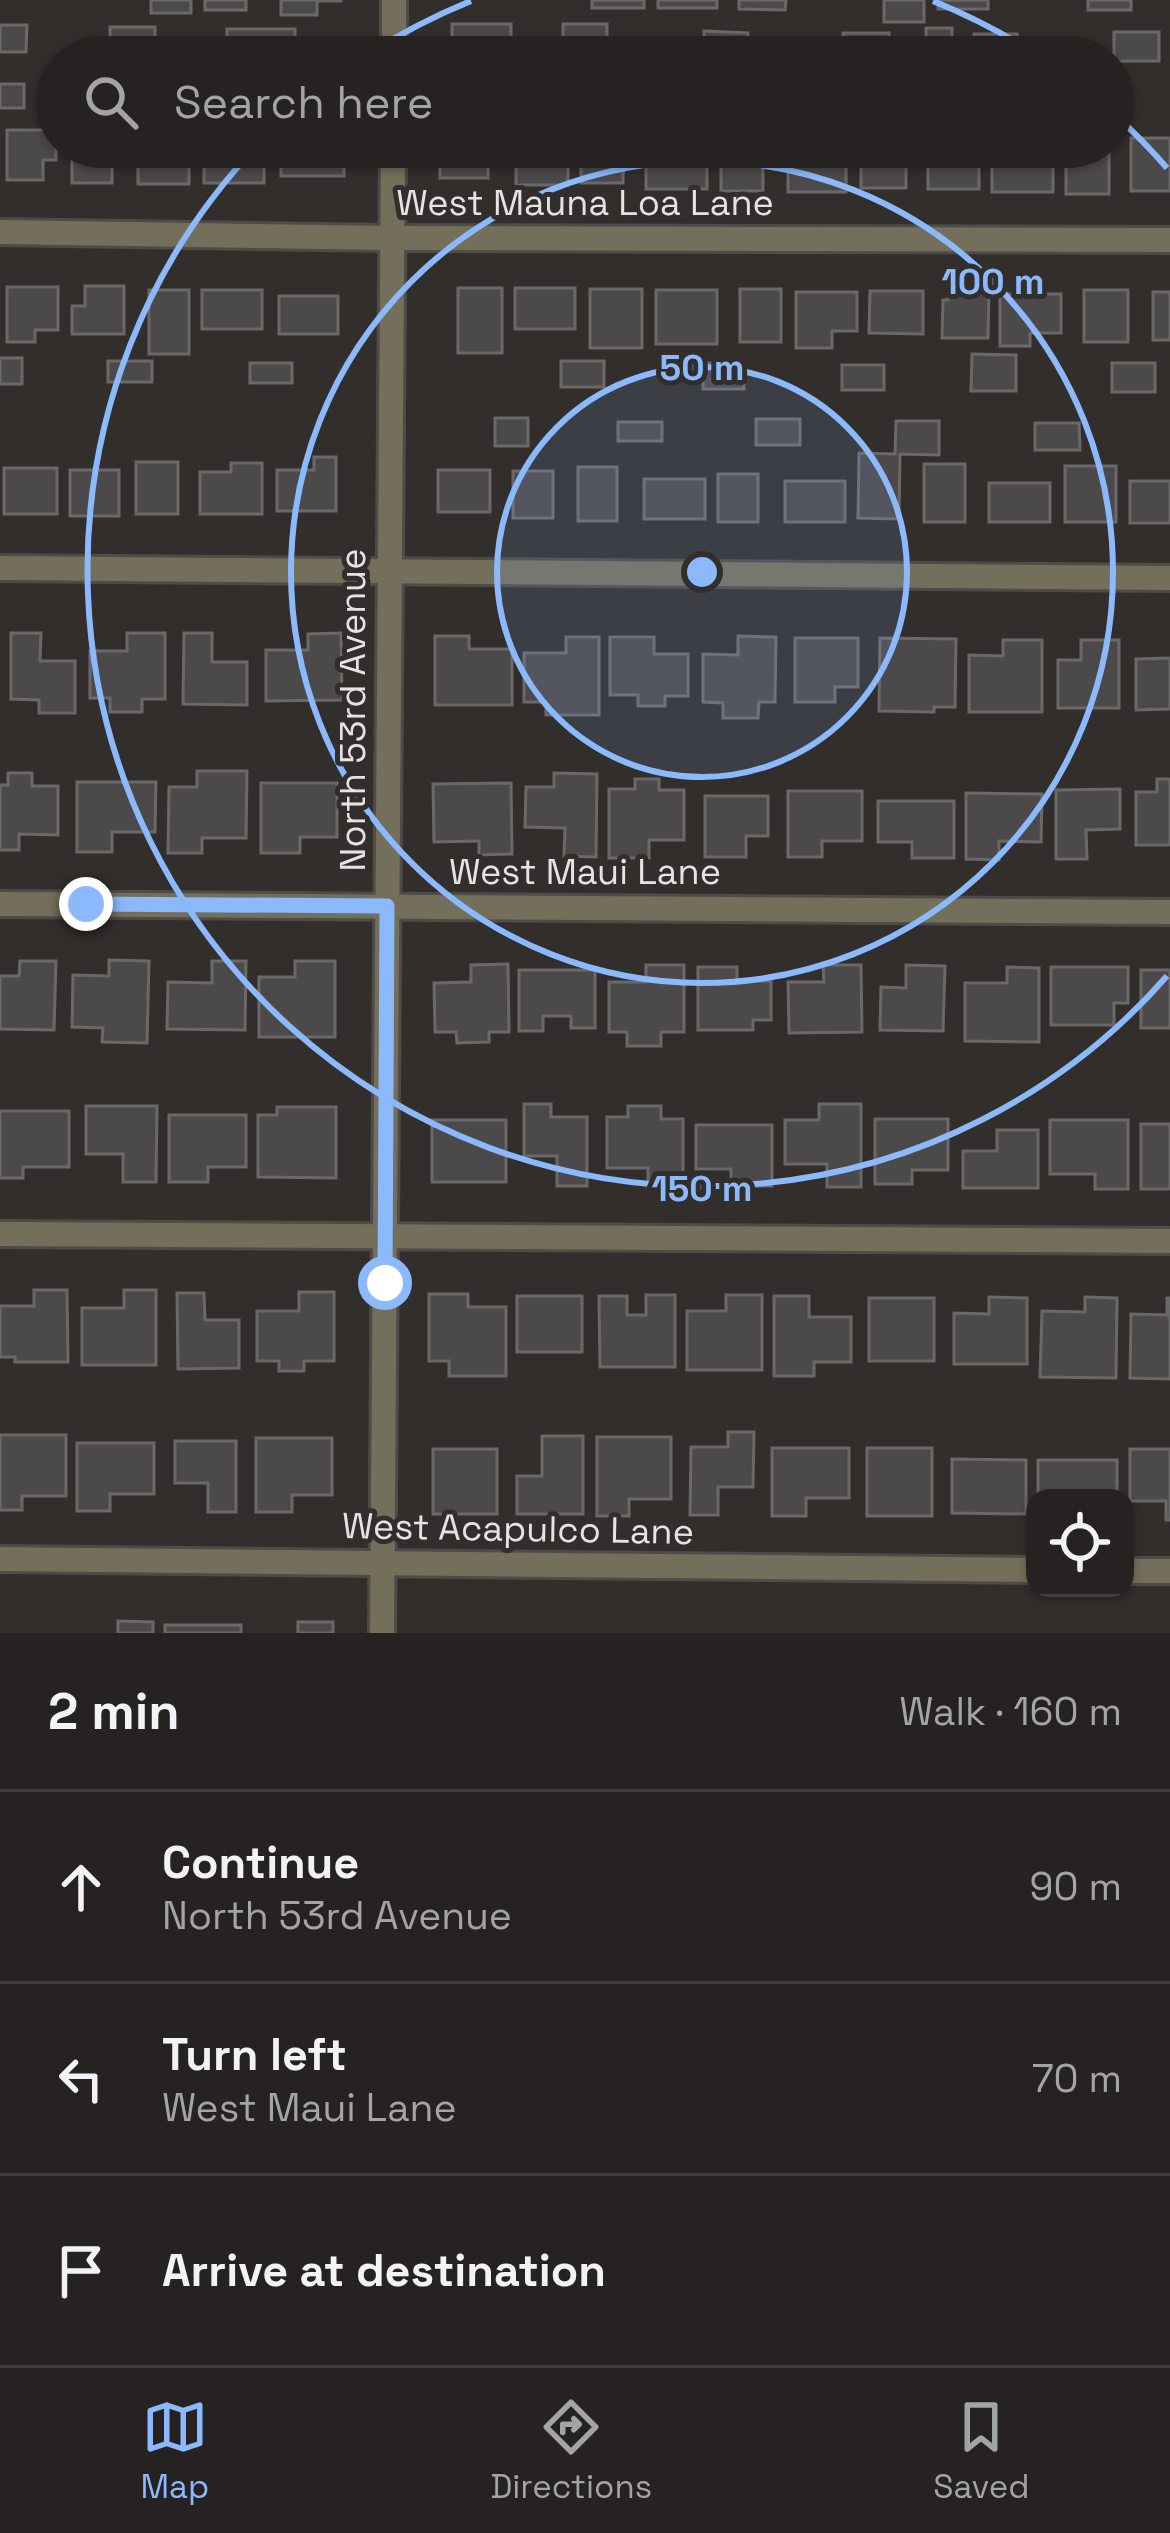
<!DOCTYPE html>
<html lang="en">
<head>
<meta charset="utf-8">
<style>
  :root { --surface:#252221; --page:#312f2e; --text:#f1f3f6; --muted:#a3a4a5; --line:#423f3f; --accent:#8cb9fc }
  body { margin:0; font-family:"Space Grotesk",sans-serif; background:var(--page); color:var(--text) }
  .controls { position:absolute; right:36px; bottom:36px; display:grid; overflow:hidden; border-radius:24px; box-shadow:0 3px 9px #0004 }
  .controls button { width:108px; height:108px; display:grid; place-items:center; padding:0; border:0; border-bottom:3px solid var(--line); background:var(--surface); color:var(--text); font:60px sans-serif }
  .stop { position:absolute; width:36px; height:36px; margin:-27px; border:9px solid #8cb9fc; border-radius:50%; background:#fff }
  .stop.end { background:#8cb9fc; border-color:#fff; box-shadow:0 3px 12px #0008 }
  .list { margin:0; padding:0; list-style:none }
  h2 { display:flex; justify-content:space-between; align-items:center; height:156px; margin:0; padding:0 48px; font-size:51px }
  h2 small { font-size:39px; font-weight:400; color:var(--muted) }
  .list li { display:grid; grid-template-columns:78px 1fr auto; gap:36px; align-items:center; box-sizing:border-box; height:192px; padding:0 48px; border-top:3px solid var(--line) }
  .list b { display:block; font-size:45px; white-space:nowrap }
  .list p { margin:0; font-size:39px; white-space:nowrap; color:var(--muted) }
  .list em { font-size:39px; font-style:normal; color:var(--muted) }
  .icon { flex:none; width:66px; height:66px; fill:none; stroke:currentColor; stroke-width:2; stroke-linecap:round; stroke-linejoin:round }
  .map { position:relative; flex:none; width:1170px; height:1633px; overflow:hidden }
  .search { position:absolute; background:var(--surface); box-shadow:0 3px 9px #0004; left:36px; right:36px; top:36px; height:132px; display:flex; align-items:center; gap:30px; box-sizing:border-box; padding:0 42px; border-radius:66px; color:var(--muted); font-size:45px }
  .sheet { height:732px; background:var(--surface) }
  nav { display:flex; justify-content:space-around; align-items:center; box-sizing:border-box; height:168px; border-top:3px solid var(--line); background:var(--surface); font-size:33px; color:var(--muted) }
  nav a { display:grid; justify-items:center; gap:6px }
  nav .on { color:var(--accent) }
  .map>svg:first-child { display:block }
  .building { fill:#4c494b; stroke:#6b686a; stroke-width:3 }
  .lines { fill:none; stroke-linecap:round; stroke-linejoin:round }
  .street-casing { stroke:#4e4b49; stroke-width:30 }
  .street { stroke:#746f5a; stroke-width:24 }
  .route { stroke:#8cb9fc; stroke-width:15 }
  .ring { fill:none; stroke:#8cb9fc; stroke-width:6 }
  .labels { text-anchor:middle; stroke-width:10; stroke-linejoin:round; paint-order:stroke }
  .street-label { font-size:36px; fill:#e6e4e3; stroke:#312e2c }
  .centre { fill:#8cb9fc; stroke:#312e2c; stroke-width:6 }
  .ring-label { font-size:36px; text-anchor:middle; font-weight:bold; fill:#8cb9fc; stroke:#312e2c; stroke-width:10; stroke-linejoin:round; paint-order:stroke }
</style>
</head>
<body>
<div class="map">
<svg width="1170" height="1633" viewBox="0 0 1170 1633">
  <rect width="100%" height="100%" fill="#312e2c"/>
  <g class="building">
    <rect x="151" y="0" width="40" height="13"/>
    <rect x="205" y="0" width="41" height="10"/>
    <path d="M 281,0 L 341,0 L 341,1 L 317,1 L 317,15 L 281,15 Z"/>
    <rect x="592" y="0" width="52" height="8"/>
    <rect x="658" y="0" width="59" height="8"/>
    <path d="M 739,0 L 786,0 L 785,10 L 739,9 Z"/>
    <rect x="884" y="0" width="40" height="22"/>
    <rect x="938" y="0" width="50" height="9"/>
    <rect x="1088" y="0" width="43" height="10"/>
    <rect x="452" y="24" width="59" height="30"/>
    <rect x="563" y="24" width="44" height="32"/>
    <path d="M 0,25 L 27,25 L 26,52 L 0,52 Z"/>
    <rect x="110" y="27" width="45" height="25"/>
    <rect x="926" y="28" width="26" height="24"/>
    <rect x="227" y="29" width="68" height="23"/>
    <path d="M 704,31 L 748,33 L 748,57 L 704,57 Z"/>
    <rect x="1114" y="32" width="45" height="29"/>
    <path d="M 843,33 L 889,33 L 889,57 L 844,57 Z"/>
    <rect x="974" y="34" width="43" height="23"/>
    <rect x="0" y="84" width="24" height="24"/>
    <path d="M 7,130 L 56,130 L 56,160 L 43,160 L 43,180 L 7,180 Z"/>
    <rect x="1131" y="138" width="39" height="53"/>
    <rect x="72" y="147" width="40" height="36"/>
    <rect x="138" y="147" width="51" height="37"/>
    <rect x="204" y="147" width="60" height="36"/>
    <rect x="281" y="147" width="63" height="29"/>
    <rect x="440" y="147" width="48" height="31"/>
    <rect x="516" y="147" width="52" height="38"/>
    <path d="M 581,147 L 624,147 L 623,183 L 581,183 Z"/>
    <path d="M 707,147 L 707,189 L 646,189 L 646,148 Z"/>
    <rect x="721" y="147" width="42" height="44"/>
    <rect x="788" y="147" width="58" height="45"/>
    <rect x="861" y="147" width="45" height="41"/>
    <rect x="928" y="147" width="51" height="42"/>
    <path d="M 1016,147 L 1053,147 L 1053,192 L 992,192 L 992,150 L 1016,150 Z"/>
    <rect x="1066" y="147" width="43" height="47"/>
    <path d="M 85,286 L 124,286 L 124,334 L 72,334 L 72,306 L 85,306 Z"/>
    <path d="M 7,287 L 58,287 L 58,330 L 35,330 L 35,342 L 7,342 Z"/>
    <rect x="458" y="288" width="44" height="65"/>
    <rect x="515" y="288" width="60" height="41"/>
    <rect x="590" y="289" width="52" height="59"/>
    <rect x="740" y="289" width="41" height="53"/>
    <rect x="149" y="290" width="40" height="64"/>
    <rect x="202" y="290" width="60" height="39"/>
    <rect x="656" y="290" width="61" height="54"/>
    <path d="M 948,290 L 989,290 L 988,338 L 942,338 L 943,300 L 948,300 Z"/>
    <rect x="1084" y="290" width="44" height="52"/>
    <path d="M 870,291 L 923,291 L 923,334 L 869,333 Z"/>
    <path d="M 796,292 L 857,292 L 857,331 L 832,331 L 832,348 L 796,348 Z"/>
    <rect x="1153" y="292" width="17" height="48"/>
    <path d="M 1000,294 L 1061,294 L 1061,333 L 1030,333 L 1030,346 L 1000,346 Z"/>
    <rect x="279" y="296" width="59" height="38"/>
    <path d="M 972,354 L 1016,355 L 1016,391 L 971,391 Z"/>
    <rect x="0" y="358" width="22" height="26"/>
    <rect x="108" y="361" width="44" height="21"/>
    <rect x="561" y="361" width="43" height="26"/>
    <rect x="250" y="363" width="42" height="20"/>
    <rect x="703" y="363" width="41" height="26"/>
    <rect x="1112" y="363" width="43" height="29"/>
    <rect x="842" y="365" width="42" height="25"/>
    <rect x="495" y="418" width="33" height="28"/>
    <rect x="756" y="419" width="44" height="26"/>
    <path d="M 896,421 L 939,421 L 939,455 L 900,454 L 899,519 L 858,518 L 859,453 L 895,454 Z"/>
    <rect x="618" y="422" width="44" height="19"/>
    <path d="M 1035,423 L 1079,423 L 1080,450 L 1035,450 Z"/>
    <path d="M 314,457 L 336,457 L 336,511 L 277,511 L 277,470 L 314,470 Z"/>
    <rect x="136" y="462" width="42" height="52"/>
    <path d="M 231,463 L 262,463 L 262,514 L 200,514 L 200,472 L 231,472 Z"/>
    <rect x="924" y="464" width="41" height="58"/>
    <rect x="1065" y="466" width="51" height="56"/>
    <rect x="578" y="467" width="39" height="54"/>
    <rect x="4" y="468" width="53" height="46"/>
    <rect x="70" y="470" width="49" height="46"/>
    <rect x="438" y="470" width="52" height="42"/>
    <rect x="513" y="471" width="40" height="47"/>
    <rect x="718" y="474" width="40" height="48"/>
    <rect x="644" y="479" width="61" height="40"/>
    <rect x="785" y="481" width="60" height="41"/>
    <rect x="1130" y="481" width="40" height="42"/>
    <rect x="989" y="483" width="61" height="39"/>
    <path d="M 11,633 L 41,633 L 40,661 L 75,661 L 75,713 L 39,713 L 39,700 L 11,699 Z"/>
    <path d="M 127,633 L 165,633 L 165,699 L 142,699 L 142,712 L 110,712 L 110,698 L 90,698 L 90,651 L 127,651 Z"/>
    <path d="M 184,633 L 212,633 L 212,662 L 247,662 L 247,705 L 183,704 Z"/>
    <path d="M 341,633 L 342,700 L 266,701 L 266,650 L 308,650 L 308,634 Z"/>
    <path d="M 435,636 L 469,636 L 469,649 L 512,649 L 512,705 L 435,705 Z"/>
    <path d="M 738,636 L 776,637 L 775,702 L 759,702 L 758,718 L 723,718 L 723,703 L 703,702 L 703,654 L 738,655 Z"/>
    <path d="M 566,637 L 599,637 L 599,715 L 546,715 L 546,702 L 524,702 L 524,653 L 566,653 Z"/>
    <path d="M 610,637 L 654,637 L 654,654 L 688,654 L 688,696 L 665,696 L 665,706 L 638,706 L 638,695 L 610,695 Z"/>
    <path d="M 795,638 L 858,638 L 858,687 L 835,687 L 835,702 L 795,702 Z"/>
    <path d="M 880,638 L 956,639 L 955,707 L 934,707 L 934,712 L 879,711 Z"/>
    <path d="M 1003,640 L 1042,640 L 1042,712 L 969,712 L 969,655 L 1003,656 Z"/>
    <path d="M 1081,640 L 1119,640 L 1119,708 L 1058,708 L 1058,660 L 1081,660 Z"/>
    <path d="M 1170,658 L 1170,709 L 1136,710 L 1136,659 Z"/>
    <path d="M 197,771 L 247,771 L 246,838 L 202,838 L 202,853 L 168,853 L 169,787 L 197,787 Z"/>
    <path d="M 8,773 L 32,773 L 32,786 L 58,786 L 58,835 L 19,834 L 19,850 L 0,850 L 0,785 L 8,785 Z"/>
    <path d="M 554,773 L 597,774 L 596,857 L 564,856 L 565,828 L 525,827 L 526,787 L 554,787 Z"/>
    <path d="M 635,779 L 659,779 L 659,790 L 684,790 L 684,840 L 649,840 L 649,858 L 609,858 L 609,789 L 635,789 Z"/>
    <path d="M 1157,779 L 1170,779 L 1170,845 L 1136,845 L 1136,792 L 1157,792 Z"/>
    <path d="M 77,782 L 156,782 L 155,832 L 112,832 L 112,852 L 77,852 Z"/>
    <path d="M 261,783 L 337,783 L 337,837 L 300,837 L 300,853 L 261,853 Z"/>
    <path d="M 511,783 L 512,854 L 479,855 L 479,841 L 434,842 L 433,784 Z"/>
    <path d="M 1120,789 L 1120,829 L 1086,830 L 1087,859 L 1056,859 L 1056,790 Z"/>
    <path d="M 788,791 L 862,791 L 862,841 L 822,841 L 822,857 L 788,857 Z"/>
    <path d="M 966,793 L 1042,794 L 1041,842 L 999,841 L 999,860 L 966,859 Z"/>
    <path d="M 705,796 L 768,796 L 768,836 L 746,836 L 746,857 L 705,857 Z"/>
    <path d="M 878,801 L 954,801 L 954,858 L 912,858 L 912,842 L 878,842 Z"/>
    <path d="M 109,960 L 149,961 L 147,1043 L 102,1042 L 103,1028 L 72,1027 L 73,975 L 109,976 Z"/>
    <path d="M 20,961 L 56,961 L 54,1030 L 0,1029 L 0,976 L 19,976 Z"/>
    <path d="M 212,961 L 246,961 L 245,1030 L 167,1029 L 168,982 L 212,983 Z"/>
    <path d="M 295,961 L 335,961 L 335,1037 L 259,1037 L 259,977 L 295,977 Z"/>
    <path d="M 508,964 L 509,1032 L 489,1032 L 489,1042 L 457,1043 L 456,1032 L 435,1032 L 434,983 L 471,982 L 471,965 Z"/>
    <path d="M 646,965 L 684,965 L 684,1032 L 661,1032 L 661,1046 L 627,1046 L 627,1032 L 609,1032 L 609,982 L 646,982 Z"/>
    <path d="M 823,965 L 861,965 L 862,1032 L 789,1033 L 788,982 L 824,982 Z"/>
    <path d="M 906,965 L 945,966 L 943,1031 L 880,1030 L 881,987 L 906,988 Z"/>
    <path d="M 698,967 L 737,967 L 737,981 L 771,981 L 771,1020 L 753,1020 L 753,1030 L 698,1030 Z"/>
    <path d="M 1007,967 L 1039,968 L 1039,1042 L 965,1041 L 965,983 L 1007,983 Z"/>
    <path d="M 1051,967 L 1128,967 L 1128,1003 L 1114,1003 L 1114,1025 L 1051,1025 Z"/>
    <path d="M 519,970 L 595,970 L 595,1028 L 571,1028 L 571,1016 L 543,1016 L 543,1031 L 519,1031 Z"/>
    <rect x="1141" y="970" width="29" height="58"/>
    <path d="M 524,1104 L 551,1104 L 551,1117 L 587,1117 L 587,1186 L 557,1186 L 557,1156 L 524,1156 Z"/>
    <path d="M 819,1104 L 861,1104 L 861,1187 L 827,1187 L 827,1164 L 785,1164 L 785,1120 L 819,1120 Z"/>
    <path d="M 86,1106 L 157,1106 L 156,1182 L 123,1182 L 123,1154 L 86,1154 Z"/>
    <path d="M 628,1106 L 661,1106 L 661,1119 L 683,1119 L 683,1186 L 648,1186 L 648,1168 L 607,1168 L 607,1117 L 628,1117 Z"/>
    <path d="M 277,1107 L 336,1107 L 336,1178 L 258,1177 L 258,1115 L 277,1115 Z"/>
    <path d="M 0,1111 L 69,1111 L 69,1167 L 23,1167 L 23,1178 L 0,1178 Z"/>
    <path d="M 169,1115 L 246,1115 L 246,1167 L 208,1167 L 208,1182 L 169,1182 Z"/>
    <path d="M 875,1119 L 948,1119 L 948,1170 L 912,1170 L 912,1184 L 875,1184 Z"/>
    <rect x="432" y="1120" width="74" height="62"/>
    <path d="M 1050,1120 L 1128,1120 L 1128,1189 L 1095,1189 L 1095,1174 L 1050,1174 Z"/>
    <rect x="1141" y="1124" width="29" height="65"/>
    <path d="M 696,1125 L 772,1125 L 772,1186 L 731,1186 L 731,1169 L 696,1169 Z"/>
    <path d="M 997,1130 L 1038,1130 L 1038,1188 L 963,1188 L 963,1151 L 997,1151 Z"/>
    <path d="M 34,1290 L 67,1290 L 68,1362 L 15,1362 L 15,1357 L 0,1357 L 0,1306 L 34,1306 Z"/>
    <path d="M 124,1290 L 156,1290 L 156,1365 L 82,1365 L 82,1308 L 124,1308 Z"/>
    <path d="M 299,1292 L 334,1292 L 334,1361 L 304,1361 L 304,1371 L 279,1371 L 279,1361 L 257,1361 L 257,1311 L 299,1311 Z"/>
    <path d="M 177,1293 L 204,1293 L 205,1320 L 239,1320 L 239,1368 L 178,1369 Z"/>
    <path d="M 429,1294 L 468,1294 L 468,1307 L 506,1307 L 506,1376 L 449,1376 L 449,1361 L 429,1361 Z"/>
    <path d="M 646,1295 L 675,1295 L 675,1367 L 600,1367 L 599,1296 L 627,1296 L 627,1315 L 646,1315 Z"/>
    <path d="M 726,1295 L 762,1295 L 762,1370 L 687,1370 L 687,1311 L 726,1311 Z"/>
    <rect x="517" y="1296" width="65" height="56"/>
    <path d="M 774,1296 L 809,1296 L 809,1317 L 851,1317 L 851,1362 L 814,1362 L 814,1376 L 774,1376 Z"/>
    <path d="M 989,1297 L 1027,1298 L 1027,1364 L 954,1364 L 954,1313 L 989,1314 Z"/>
    <path d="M 1085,1297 L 1117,1298 L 1116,1378 L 1040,1377 L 1042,1311 L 1085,1312 Z"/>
    <rect x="869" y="1298" width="65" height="63"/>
    <path d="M 1167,1298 L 1170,1298 L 1170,1379 L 1130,1378 L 1131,1314 L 1167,1315 Z"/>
    <path d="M 728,1432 L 754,1432 L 753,1487 L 718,1487 L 718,1515 L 690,1515 L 691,1447 L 728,1447 Z"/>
    <path d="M 0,1435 L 66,1435 L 66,1496 L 22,1496 L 22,1510 L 0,1510 Z"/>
    <path d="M 542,1436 L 583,1436 L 583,1514 L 517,1514 L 517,1476 L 542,1476 Z"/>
    <path d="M 597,1437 L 671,1437 L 671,1499 L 629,1499 L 629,1516 L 597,1516 Z"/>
    <path d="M 256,1438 L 332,1438 L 332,1495 L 292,1495 L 292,1512 L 256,1512 Z"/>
    <path d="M 175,1441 L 236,1441 L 236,1512 L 208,1512 L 208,1483 L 175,1483 Z"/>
    <path d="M 77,1443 L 154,1443 L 154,1494 L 110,1494 L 110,1511 L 77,1511 Z"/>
    <path d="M 772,1448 L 849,1448 L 849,1498 L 806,1498 L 806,1516 L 772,1516 Z"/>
    <rect x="867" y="1448" width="65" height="68"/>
    <rect x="433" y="1449" width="64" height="65"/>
    <path d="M 1130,1449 L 1170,1449 L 1170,1520 L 1166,1520 L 1166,1501 L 1130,1501 Z"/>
    <path d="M 952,1459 L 1026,1460 L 1026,1514 L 952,1513 Z"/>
    <rect x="1038" y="1460" width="79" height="38"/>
    <path d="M 118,1621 L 153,1622 L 153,1633 L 118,1633 Z"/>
    <rect x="298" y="1622" width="35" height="11"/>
    <rect x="165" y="1625" width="76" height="8"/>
  </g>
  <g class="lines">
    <g class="street-casing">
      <g id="street">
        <path d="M 394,0 L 394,57"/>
        <path d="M 0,232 L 391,238 L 1170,240"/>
        <path d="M 0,568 L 1170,578"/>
        <path d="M 0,904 L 1170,912"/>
        <path d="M 0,1234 L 1170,1241"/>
        <path d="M 0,1559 L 1035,1570"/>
        <path d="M 1125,1571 L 1170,1571"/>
        <path d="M 382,1633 L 393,147"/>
      </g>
    </g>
    <use href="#street" class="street"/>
  </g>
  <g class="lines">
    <path class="route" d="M 86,904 L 387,906 L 385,1283"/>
  </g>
  <circle cx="702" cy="572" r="205" fill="#8cb9fc" fill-opacity=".12"/>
  <g class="ring">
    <circle cx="702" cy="572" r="205"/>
    <circle cx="702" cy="572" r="411"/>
    <path d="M1167 976A616 616 0 1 1 255 148M367 55A616 616 0 0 1 471 1M933 1A616 616 0 0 1 1037 55M1114 114A616 616 0 0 1 1167 168"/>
  </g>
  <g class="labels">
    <g class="street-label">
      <text x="585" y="215">West Mauna Loa Lane</text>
      <text transform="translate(352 710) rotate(-90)" y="13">North 53rd Avenue</text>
      <text x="585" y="884">West Maui Lane</text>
      <text transform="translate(518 1528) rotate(1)" y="13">West Acapulco Lane</text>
    </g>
  </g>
  <circle cx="702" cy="572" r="18" class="centre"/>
  <g class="ring-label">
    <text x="993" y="294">100 m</text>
    <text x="702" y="380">50 m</text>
    <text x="702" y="1201">150 m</text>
  </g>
</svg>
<div class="controls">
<button><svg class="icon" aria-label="locate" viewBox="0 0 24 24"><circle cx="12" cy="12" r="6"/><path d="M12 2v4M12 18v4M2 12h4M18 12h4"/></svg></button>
</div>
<div class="stop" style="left:385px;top:1283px"></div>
<div class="stop end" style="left:86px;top:904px"></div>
<div class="search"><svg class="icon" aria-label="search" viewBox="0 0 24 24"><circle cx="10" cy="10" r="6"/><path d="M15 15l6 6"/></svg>Search here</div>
</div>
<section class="sheet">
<h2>2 min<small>Walk · 160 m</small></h2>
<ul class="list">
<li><svg class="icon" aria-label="ahead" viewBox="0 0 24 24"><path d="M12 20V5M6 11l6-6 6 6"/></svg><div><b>Continue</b><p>North 53rd Avenue</p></div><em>90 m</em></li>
<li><svg class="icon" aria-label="left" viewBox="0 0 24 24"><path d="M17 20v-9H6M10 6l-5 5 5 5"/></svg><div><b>Turn left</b><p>West Maui Lane</p></div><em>70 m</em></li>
<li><svg class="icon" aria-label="arrive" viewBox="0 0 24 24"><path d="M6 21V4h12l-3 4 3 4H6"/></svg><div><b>Arrive at destination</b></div></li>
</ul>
</section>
<nav>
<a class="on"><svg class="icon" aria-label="map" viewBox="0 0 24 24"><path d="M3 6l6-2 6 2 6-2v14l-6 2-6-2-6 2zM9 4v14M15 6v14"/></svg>Map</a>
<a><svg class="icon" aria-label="directions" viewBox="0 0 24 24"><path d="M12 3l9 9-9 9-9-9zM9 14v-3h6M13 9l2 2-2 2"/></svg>Directions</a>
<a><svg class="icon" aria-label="saved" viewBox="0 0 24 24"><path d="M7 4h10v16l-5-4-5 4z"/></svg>Saved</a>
</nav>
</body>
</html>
